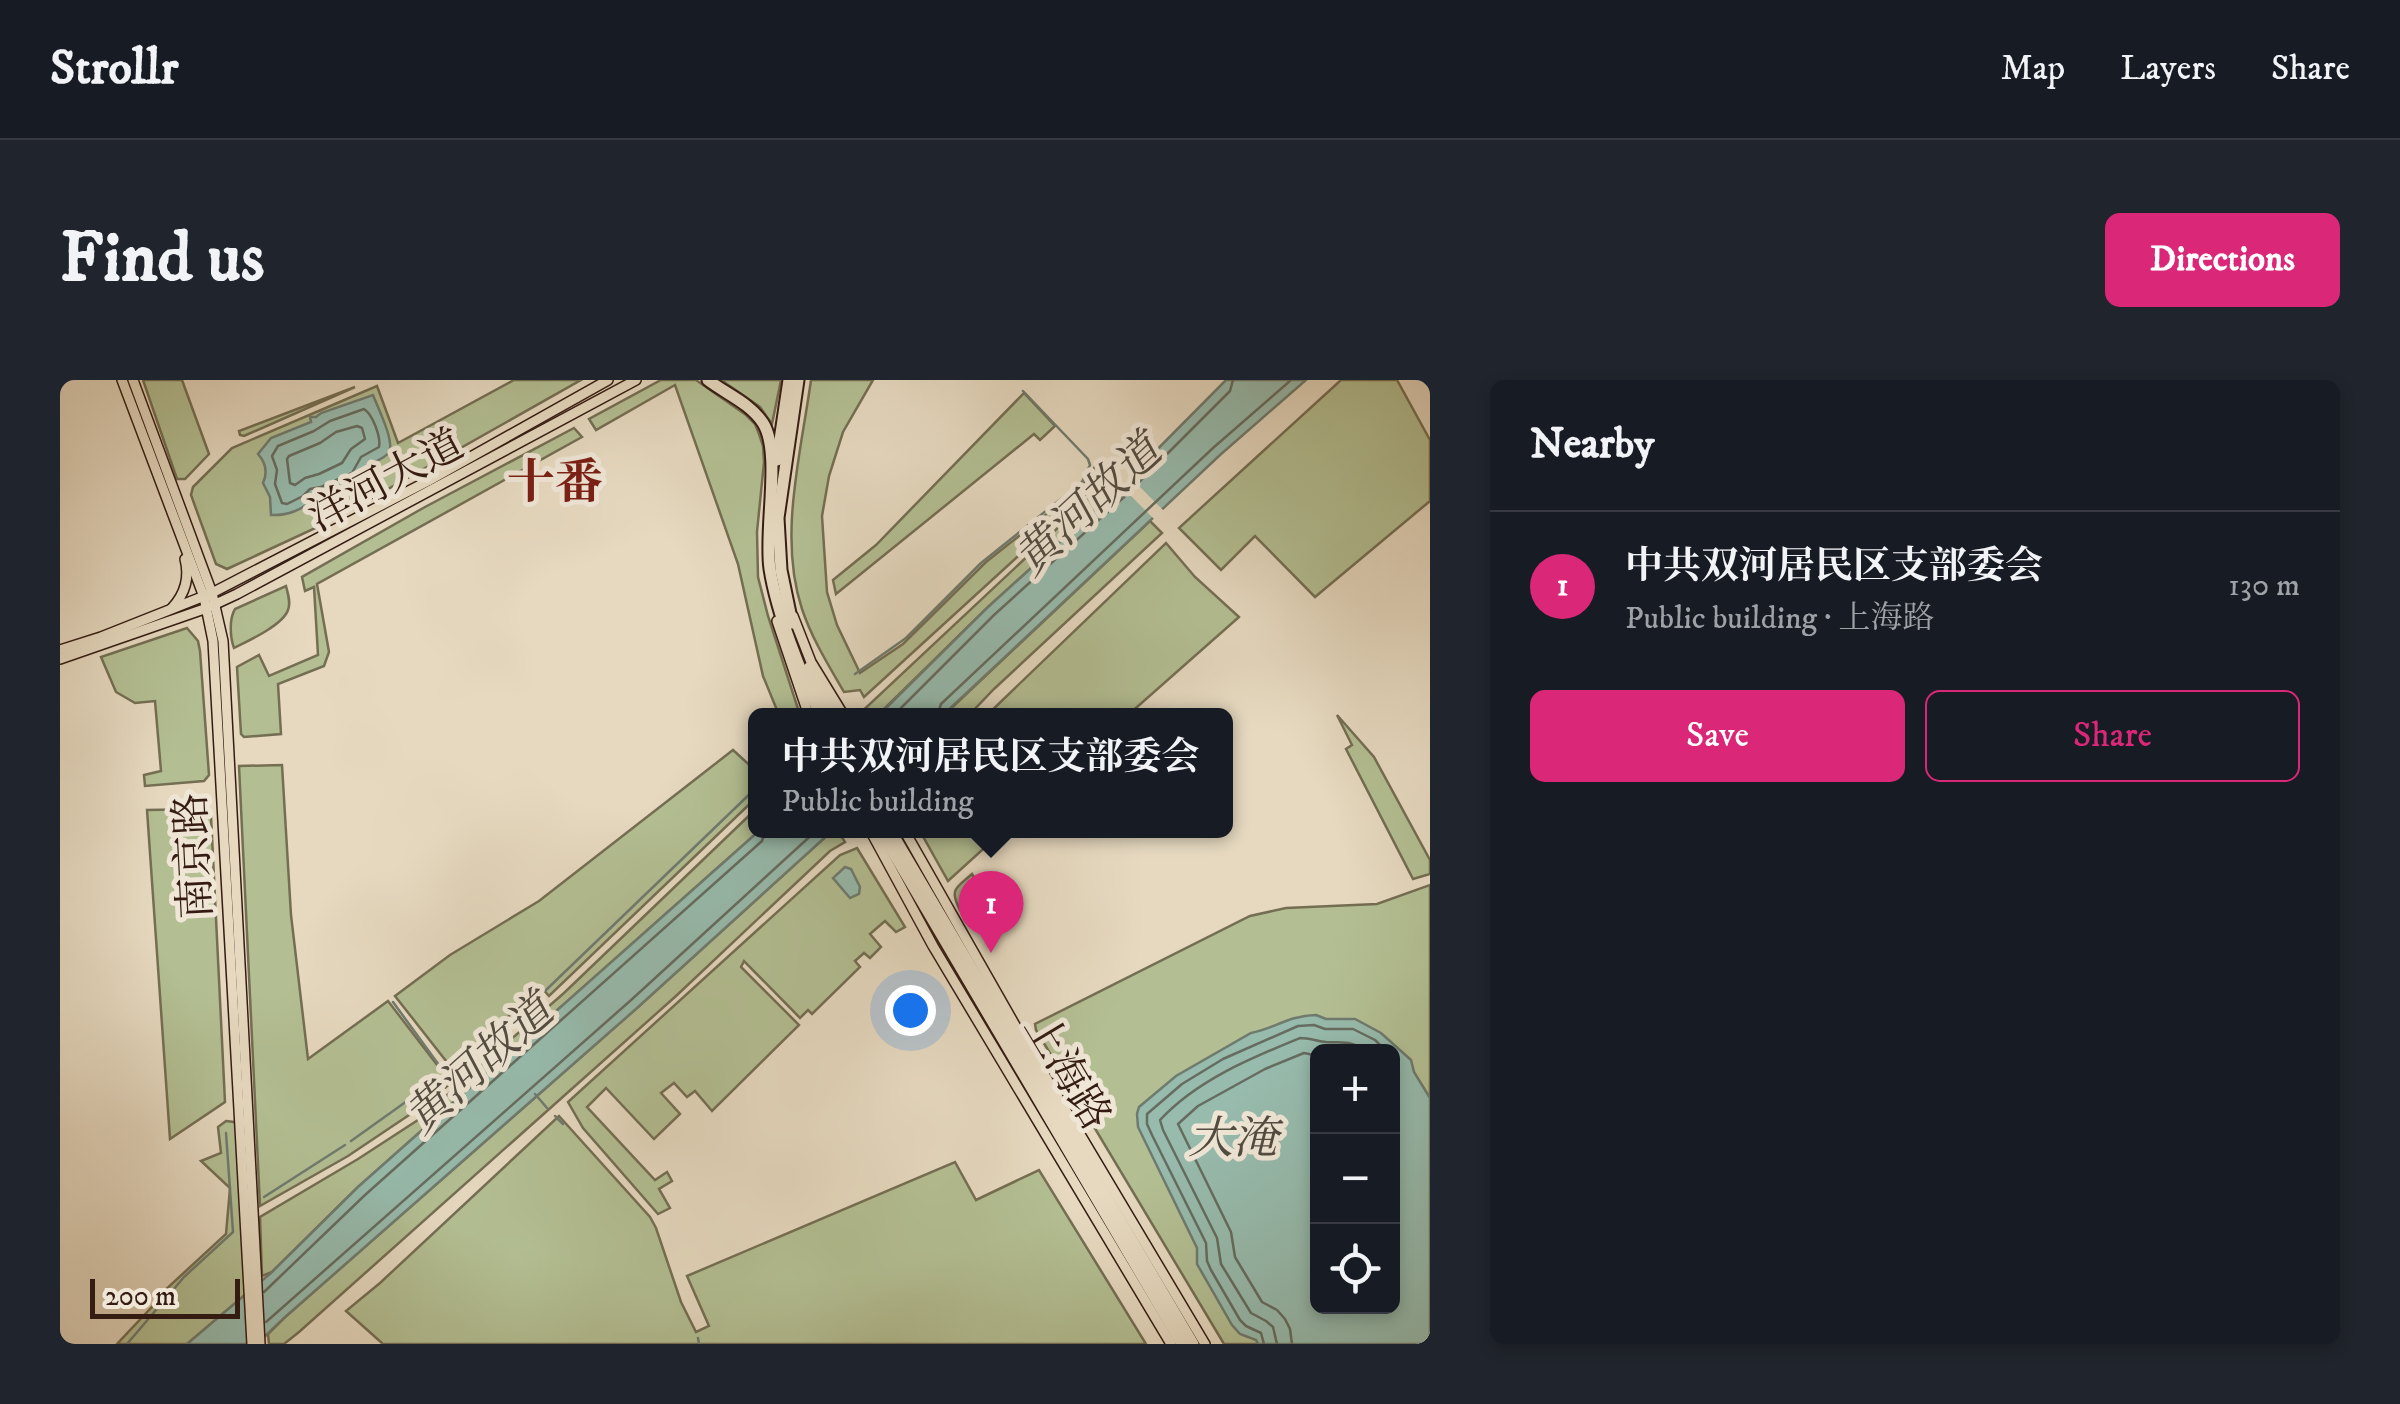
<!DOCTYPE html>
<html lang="en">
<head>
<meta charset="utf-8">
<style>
  :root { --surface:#171b24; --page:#20242c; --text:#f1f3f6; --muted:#9ea1a6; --line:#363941; --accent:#db2777 }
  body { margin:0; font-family:"IM FELL DW Pica","Noto Serif SC",serif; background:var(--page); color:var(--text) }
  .controls { position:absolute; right:30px; bottom:30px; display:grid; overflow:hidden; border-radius:15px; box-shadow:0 5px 15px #0003 }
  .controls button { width:90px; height:90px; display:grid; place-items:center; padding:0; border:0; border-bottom:2px solid var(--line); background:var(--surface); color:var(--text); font:50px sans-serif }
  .scale { position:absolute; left:30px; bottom:25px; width:150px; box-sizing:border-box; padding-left:10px; border:5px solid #341c13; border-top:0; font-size:28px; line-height:35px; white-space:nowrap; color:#341c13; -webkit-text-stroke:8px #efe6d6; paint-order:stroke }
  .you { position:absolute; left:850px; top:630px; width:35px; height:35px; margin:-25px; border:8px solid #fff; border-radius:50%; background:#1a73e8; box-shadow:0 0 0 15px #1a73e833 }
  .badge { display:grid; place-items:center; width:65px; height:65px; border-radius:50%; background:var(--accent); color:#fff; font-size:32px; font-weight:700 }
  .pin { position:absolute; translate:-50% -82px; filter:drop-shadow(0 2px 5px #0008) }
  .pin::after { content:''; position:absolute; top:52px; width:35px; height:30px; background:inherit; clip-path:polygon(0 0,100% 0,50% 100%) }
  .popup { position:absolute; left:688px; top:328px; width:485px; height:130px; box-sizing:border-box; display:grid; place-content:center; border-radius:15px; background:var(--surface); filter:drop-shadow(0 2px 8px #0005); font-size:32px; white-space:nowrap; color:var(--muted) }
  .popup b { font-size:38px; color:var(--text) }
  .popup::after { content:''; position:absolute; left:50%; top:100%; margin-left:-20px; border:20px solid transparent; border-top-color:var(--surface) }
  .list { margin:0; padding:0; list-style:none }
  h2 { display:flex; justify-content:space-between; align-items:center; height:130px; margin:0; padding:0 40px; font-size:42px }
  h2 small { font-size:32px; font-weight:400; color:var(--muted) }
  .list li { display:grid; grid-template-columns:65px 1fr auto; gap:30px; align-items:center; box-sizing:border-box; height:150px; padding:0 40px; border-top:2px solid var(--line) }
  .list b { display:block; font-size:38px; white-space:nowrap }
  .list p { margin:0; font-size:32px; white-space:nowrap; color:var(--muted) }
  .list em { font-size:32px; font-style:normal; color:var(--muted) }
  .actions { display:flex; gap:20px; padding:30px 40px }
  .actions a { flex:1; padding:22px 0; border:2px solid var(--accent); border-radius:15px; text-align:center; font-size:35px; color:var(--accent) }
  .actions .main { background:var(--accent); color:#fff }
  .icon { flex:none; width:55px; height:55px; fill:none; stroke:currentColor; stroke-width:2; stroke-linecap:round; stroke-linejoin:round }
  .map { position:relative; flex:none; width:1370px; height:964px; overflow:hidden; border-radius:15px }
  header { display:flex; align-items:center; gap:60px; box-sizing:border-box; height:140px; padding:0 50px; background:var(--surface); border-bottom:2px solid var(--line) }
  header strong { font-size:48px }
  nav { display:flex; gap:55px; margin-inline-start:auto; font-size:35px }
  .intro { display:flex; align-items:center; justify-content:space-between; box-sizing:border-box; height:240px; padding:0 60px }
  h1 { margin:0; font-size:70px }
  .button { padding:25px 45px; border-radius:15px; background:var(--accent); color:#fff; font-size:35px; font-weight:700 }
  main { display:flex; gap:60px; padding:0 60px }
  aside { flex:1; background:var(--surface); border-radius:15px; box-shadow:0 5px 15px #0003 }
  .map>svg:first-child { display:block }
  .green { fill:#b3bf93; stroke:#746e53; stroke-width:2.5; fill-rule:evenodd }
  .water { fill:#97bbad; stroke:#6f7b6f; stroke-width:2.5; fill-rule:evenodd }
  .pier { fill:#e6d9c0 }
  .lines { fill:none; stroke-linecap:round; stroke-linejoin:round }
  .shore { stroke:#666c60; stroke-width:2.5 }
  .stream { stroke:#6f7b6f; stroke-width:2.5 }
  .major-casing { stroke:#341c13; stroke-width:12 }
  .highway-casing { stroke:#341c13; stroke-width:15 }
  .major { stroke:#e6d9c0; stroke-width:9 }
  .highway { stroke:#e6d9c0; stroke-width:11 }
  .labels { text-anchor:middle; stroke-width:10; stroke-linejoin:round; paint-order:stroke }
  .street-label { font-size:42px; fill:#341c13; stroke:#efe6d6 }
  .water-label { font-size:45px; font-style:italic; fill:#524c41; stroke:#efe6d6 }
  .quarter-label { font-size:48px; font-weight:bold; fill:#7a1f14; stroke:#efe6d6 }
</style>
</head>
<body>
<header>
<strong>Strollr</strong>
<nav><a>Map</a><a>Layers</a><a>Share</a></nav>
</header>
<div class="intro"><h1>Find us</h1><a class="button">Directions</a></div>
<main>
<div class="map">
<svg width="1370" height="964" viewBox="0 0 1370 964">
  <rect width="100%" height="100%" fill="#e6d9c0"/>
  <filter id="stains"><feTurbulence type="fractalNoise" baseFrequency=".002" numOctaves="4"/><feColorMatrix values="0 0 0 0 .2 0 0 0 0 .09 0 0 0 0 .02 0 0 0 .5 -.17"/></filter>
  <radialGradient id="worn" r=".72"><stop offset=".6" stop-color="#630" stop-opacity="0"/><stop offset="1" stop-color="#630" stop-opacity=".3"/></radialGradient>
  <g class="green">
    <path d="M 83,0 L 122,0 L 149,74 L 125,99 L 117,99 Z"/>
    <path d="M 454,0 L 521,0 L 275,139 L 167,189 L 156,184 L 131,115 L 133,107 L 172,68 L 317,6 L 338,63 Z"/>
    <path d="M 601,0 L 636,0 L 686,35 L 695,44 L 699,54 L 703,66 L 704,82 L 697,152 L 698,197 L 708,236 L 740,335 L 719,335 L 703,296 L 678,184 L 615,5 L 536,50 L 529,39 Z"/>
    <path d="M 661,0 L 721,0 L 712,44 L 700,27 Z"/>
    <path d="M 751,0 L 813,0 L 783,52 L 769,96 L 762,136 L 767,212 L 777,245 L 800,293 L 843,264 L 926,182 L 1021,107 L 1037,84 L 1045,92 L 1036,105 L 804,317 L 800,310 L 784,312 C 769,286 752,259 742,229 C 718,157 741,73 751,0 Z"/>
    <path d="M 1281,0 L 1337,0 L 1370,60 L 1370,121 L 1255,217 L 1195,156 L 1161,190 L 1119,148 Z"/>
    <path d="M 295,7 L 184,56 L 180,55 L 179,51 Z"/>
    <path d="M 964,13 L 995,46 L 980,60 L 974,54 L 776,214 L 773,200 L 816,165 Z"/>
    <path d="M 514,48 L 522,57 L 257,204 L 269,272 L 264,286 L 218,304 L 221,354 L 184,357 L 181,354 L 177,287 L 199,275 L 209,296 L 258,275 L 254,207 L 245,211 L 242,197 L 365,127 Z"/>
    <path d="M 1052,97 L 1061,106 L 927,228 L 818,335 L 797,336 Z"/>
    <path d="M 1090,141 L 1102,153 L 934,309 L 909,335 L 883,336 Z"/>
    <path d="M 1106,163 L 1135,197 L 1179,237 L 1068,335 L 927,335 Z"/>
    <path d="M 226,206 C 228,214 231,223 228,230 C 223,245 188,261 174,268 C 170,257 169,239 175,229 Z"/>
    <path d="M 127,248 L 138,261 L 140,271 L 149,395 L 144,401 L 85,406 L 84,395 L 101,391 L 95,321 L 75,323 L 56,312 L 41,277 Z"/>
    <path d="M 1277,335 L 1314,377 L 1370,480 L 1370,494 L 1353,499 L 1286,369 L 1292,365 Z"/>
    <path d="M 673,370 L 696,391 L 696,418 L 489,616 L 482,608 L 390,686 L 335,616 L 390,575 L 479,521 Z"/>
    <path d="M 222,385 L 231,535 L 248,679 L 328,621 L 391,703 L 361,727 L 288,776 L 200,826 L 179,386 Z"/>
    <path d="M 148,429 L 151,436 L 165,722 L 110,759 L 87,430 Z"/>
    <path d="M 696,429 L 696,450 L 699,451 L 298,807 L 212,892 L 202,896 L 200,837 L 298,779 L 361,738 L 504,613 Z"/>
    <path d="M 772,451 L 778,451 L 785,462 L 770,471 L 616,616 L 239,952 L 224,964 L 209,964 L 208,954 L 224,938 L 577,628 Z"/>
    <path d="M 860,451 L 943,451 L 888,501 Z"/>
    <path d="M 797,468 L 845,547 L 836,552 L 825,541 L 810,554 L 821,567 L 810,578 L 804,573 L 795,581 L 800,587 L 752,634 L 748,630 L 740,638 L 684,581 L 681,587 L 739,645 L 652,731 L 635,711 L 627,717 L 614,703 L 601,713 L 620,734 L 594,759 L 546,708 L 527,727 L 595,800 L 607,792 L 612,801 L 599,809 L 610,828 L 598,834 L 523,748 L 508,722 L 780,475 Z"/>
    <path d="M 912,494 L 925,515 L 900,530 C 889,509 896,508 912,494 Z"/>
    <path d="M 1370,505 L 1370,964 L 1164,964 L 976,650 L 975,644 L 1190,536 L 1226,528 L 1317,524 ZM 1258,672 L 1332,672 L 1332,926 L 1258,926 Z"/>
    <path d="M 499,736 L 590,837 L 596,848 L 621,922 L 636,952 L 649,946 L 627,896 L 895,782 L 916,820 L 979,790 L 1086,964 L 323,964 L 286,931 L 320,903 Z"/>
    <path d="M 166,741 L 174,742 L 177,745 L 186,914 L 127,964 L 57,964 L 104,914 L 103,912 L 166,854 L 170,808 L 141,781 L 161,773 L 158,747 Z"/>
  </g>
  <g class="water">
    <path d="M 1166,0 L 1246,0 L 1160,75 L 883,335 L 818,336 L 927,228 L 1056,111 Z"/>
    <path d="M 313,15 C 317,26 335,61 329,72 C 326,78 314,82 308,85 L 302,98 L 264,117 L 255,117 C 244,130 226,136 211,135 L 210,117 L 203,103 C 208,92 206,83 198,74 L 211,58 L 251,42 L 250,37 L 256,37 L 261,33 Z"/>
    <path d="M 699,451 L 772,451 L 577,628 L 224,938 L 197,964 L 127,964 L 212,892 L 298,807 Z"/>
    <path d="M 785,487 L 791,489 L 800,507 L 799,514 L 790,518 L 773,498 Z"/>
    <path d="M 1256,635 L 1266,639 L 1295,639 L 1321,653 L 1351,680 L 1354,692 L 1370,718 L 1370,964 L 1198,964 L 1196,960 L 1180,954 L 1172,945 L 1137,884 L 1137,868 L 1078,747 L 1077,734 L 1079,727 L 1116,696 L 1191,653 C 1216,648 1227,636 1256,635 ZM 1258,672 L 1332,672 L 1332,926 L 1258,926 Z"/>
  </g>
  <path class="pier" d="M 1066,93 L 1106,133 L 1097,142 L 1057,102 Z"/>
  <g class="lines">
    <g class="shore">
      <path d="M 304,29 C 313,35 321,57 319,67 L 301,77 L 292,93 L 261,107 L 250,109 L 243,116 L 227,124 L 222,123 L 215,104 L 217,90 L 212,76 L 218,66 L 254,51 L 270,41 Z"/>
      <path d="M 297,46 L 302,48 L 305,59 L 291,69 L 282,83 L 259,94 L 245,98 L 235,105 L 230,103 L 227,79 L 229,76 L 260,63 L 276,52 Z"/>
      <path d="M 833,336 L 934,235 L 1063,118 L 1170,11 L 1173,0"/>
      <path d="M 877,336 L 881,324 L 1153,68 L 1231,0"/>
      <path d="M 204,912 L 305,815 L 702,461 L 706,450"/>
      <path d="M 206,942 L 570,621 L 757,450"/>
      <path d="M 1204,964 L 1201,953 L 1186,946 L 1180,940 L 1151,890 L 1147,881 L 1146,863 L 1092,755 L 1087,744 L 1087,734 L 1122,704 L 1163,679 L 1238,646 L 1254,645 L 1265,649 L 1293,649 L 1315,660 L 1327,672"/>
      <path d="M 1217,964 L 1213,947 L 1206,941 L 1191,933 L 1161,884 L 1157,858 L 1103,750 L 1100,740 C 1137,700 1191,678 1240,658 C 1250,658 1257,661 1266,662 C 1286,663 1290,660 1308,672"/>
      <path d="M 1232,964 L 1230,949 L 1225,939 L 1217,930 L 1202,922 L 1175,877 L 1171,852 L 1118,744 L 1138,726 L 1205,689 L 1244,673 L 1258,676"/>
    </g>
    <g class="stream">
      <path d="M 795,294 L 846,258 L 921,183 L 1022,102 L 1030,85 L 1028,79 L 963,11"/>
      <path d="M 485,611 L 696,408"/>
      <path d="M 333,622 L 387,696"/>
      <path d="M 475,714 L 487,728"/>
      <path d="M 495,736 L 503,744"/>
      <path d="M 291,761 L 347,721 L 390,694 L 480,616"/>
      <path d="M 204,817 L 285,765"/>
      <path d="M 638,958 L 639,964"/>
      <path d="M 67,964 L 124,897 L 173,852 L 166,753"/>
    </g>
    <g class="major-casing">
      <g id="major">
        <path d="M 62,0 L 144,217 L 153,261 L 192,964"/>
        <path d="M 73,0 L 152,213 L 163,261 L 200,964"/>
        <path d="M 112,228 C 125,214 130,198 125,179"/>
        <path d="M 733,236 L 751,282 L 784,336"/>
        <path d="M 717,241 L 749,336"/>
        <path d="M 0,270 L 41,257 L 152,213 L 368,101 L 548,0"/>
        <path d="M 0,279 L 147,228 L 177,214 L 576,0"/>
        <path d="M 810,450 L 873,566 L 1111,964"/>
        <path d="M 844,450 L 956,647 L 1145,964"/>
      </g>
    </g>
    <g class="highway-casing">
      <g id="highway">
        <path d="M 648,0 C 666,14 690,23 703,43 C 722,73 704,149 710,189 C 717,234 741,294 761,336"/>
        <path d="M 717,80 L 729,0"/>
        <path d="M 732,243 L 721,190 L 718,138 L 738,0"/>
        <path d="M 749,288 L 772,336"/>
        <path d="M 820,450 L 1122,964"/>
        <path d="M 830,450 L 1133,964"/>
      </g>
    </g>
    <use href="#major" class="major"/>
    <use href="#highway" class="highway"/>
  </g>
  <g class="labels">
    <g class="street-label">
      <text transform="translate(325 99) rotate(-28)" y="15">洋河大道</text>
      <text transform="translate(132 476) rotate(-93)" y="15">南京路</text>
      <text transform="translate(1009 691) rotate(59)" y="15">上海路</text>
    </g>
    <g class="water-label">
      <text transform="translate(1027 124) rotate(-43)" y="16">黄河故道</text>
      <text transform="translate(418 683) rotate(-42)" y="16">黄河故道</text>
      <text x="1173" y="773">大淹</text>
    </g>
    <g class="quarter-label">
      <text x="495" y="118">十番</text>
    </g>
  </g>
  <rect width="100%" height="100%" filter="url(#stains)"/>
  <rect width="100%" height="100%" fill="url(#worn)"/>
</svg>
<div class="controls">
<button>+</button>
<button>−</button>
<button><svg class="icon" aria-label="locate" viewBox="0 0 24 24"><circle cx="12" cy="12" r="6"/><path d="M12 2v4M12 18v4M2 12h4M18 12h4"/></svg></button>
</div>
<div class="scale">200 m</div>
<div class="you"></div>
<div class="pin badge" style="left:931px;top:573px">1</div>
<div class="popup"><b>中共双河居民区支部委会</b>Public building</div>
</div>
<aside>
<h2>Nearby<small></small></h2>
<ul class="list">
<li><span class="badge">1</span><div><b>中共双河居民区支部委会</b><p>Public building · 上海路</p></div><em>130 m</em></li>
</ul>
<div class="actions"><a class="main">Save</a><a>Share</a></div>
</aside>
</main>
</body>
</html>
